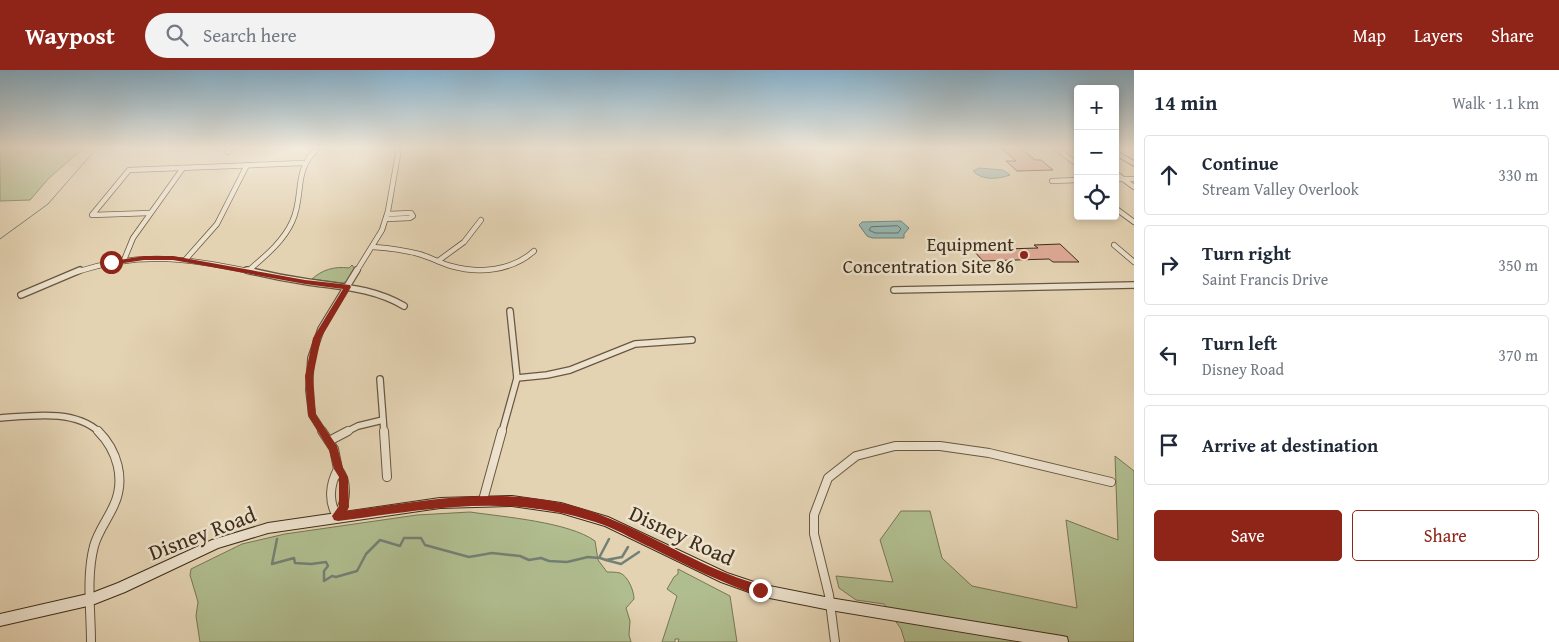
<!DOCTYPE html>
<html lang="en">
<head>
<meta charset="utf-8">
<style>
  :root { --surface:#fff; --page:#f2f2f3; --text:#1f2937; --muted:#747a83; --line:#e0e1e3; --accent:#8f2418 }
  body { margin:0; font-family:"Gentium Book Plus",serif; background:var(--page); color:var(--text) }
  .controls { position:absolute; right:15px; top:15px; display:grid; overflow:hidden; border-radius:5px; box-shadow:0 2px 8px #0003 }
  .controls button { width:45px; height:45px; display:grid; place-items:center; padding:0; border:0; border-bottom:1px solid var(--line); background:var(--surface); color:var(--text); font:25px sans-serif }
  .stop { position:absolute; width:15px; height:15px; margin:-11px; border:4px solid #8f2418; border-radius:50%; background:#fff }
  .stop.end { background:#8f2418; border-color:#fff; box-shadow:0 1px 5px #0008 }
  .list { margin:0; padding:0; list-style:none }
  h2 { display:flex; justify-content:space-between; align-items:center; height:65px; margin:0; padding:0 20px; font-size:21px }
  h2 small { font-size:16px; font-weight:400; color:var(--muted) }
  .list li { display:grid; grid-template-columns:32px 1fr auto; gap:15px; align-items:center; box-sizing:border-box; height:80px; margin:0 10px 10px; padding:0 10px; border:1px solid var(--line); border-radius:5px }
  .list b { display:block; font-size:19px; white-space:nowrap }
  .list p { margin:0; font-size:16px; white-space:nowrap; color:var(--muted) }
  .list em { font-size:16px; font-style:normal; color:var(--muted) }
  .actions { display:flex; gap:10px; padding:15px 20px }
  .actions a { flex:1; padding:11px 0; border:1px solid var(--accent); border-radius:5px; text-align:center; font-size:18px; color:var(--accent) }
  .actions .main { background:var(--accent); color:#fff }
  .icon { flex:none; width:28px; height:28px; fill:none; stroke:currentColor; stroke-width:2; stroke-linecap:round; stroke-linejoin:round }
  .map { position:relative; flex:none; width:1134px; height:572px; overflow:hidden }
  header { display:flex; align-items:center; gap:30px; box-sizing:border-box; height:70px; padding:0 25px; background:var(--accent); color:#fff }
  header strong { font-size:24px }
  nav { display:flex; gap:28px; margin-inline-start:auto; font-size:18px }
  .search { width:350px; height:45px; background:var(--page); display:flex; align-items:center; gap:12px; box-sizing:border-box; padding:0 18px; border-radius:28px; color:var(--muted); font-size:19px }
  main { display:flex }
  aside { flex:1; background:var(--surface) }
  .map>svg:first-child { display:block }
  .green { fill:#b0bd8f; stroke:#777654 }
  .water { fill:#96b7b2; stroke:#738075 }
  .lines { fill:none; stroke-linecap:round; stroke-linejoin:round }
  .shore { stroke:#6a7266; stroke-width:1 }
  .stream-far1 { stroke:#738075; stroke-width:1 }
  .stream { stroke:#738075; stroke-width:2.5 }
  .building { fill:#deaa97; stroke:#3e2e19 }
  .street-far2-casing { stroke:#685740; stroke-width:6 }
  .street-far1-casing { stroke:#685740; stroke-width:8 }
  .street-casing { stroke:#685740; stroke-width:10 }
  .secondary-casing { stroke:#3e2e19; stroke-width:2 }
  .primary-casing { stroke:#3e2e19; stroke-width:2 }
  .street-far2 { stroke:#ede2ce; stroke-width:4.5 }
  .street-far1 { stroke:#ede2ce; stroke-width:5.5 }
  .street { stroke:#ede2ce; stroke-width:8 }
  .secondary { fill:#ede2ce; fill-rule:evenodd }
  .primary { fill:#e4d3b3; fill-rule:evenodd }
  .route { fill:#8f2418 }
  .poi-dot { fill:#8f2418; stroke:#ede2ce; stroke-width:2 }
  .labels { text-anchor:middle; stroke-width:5; stroke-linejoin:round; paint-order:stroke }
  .poi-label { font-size:19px; fill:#3e2e19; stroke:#ede2ce; text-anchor:end }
  .near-street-label { font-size:22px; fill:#3e2e19; stroke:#ede2ce }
</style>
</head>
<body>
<header>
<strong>Waypost</strong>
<div class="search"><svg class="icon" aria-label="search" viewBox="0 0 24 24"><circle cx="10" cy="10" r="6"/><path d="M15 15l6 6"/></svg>Search here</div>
<nav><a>Map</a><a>Layers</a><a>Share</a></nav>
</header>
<main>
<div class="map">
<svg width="1134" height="572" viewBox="0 0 1134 572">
  <rect width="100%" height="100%" fill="#e4d3b3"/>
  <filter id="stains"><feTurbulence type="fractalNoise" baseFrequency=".004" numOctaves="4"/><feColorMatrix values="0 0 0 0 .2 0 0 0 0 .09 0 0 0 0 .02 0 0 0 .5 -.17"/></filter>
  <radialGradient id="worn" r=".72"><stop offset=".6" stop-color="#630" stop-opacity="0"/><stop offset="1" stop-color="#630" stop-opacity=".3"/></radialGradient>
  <g class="green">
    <path d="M 0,78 L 84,78 L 49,108 L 30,130 L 0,131 Z"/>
    <path d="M 352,195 L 355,199 L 347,211 L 343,213 L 312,209 C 322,200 334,196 349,198 Z"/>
    <path d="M 1115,386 L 1134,401 L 1134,572 L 905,572 L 901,559 L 884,534 L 856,530 L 839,518 L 836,506 L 893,512 L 880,470 L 901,441 L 930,441 L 942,488 L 972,516 L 1077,538 L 1066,450 L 1118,470 Z"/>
    <path d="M 470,442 C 504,447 569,452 595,471 L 598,490 L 607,502 C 610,502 616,502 620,503 C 628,506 634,521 634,529 L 626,538 L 630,551 L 629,565 L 631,572 L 200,572 L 196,546 L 198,532 L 190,505 L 191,499 L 242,474 L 285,464 L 417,445 Z"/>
    <path d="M 678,499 L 730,526 L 737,572 L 678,572 L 679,569 L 675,569 L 675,572 L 662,572 L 677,526 L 667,519 L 674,507 L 678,504 Z"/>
  </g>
  <g class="water">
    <path d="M 979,98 L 1003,100 L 1010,105 C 999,109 982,111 973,101 Z"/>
    <path d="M 901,151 L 909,158 L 904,164 L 904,168 L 872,168 L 867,166 L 859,155 L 862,152 Z"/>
  </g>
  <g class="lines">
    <path class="shore" d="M 898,156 L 901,159 L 898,163 L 875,163 L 869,160 L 871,157 Z"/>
    <path class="stream-far1" d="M 0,169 L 48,134 L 97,78"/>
    <g class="stream">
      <path d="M 277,469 L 272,494 L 294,488 L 295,493 L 311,494 L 326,492 L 328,496 L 324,501 L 324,511 L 332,506 L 336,507 L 357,501 L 366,484 L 380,470 L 400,476 L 404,468 L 421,468 L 425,475 L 469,487 L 492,483 L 520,486 L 529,490 L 541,488 L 549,491 L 567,492 L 588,487 L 599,488 L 609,469"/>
      <path d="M 600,488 L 606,490 L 622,487 L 628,477"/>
      <path d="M 606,490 L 621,494 L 639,482"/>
    </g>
  </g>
  <g class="building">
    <path d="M 1001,78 L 1020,78 L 1035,90 L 1041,90 L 1053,100 L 1017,101 L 1006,91 L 1016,91 Z"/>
    <path d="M 1060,174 L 1079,192 L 1053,192 L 1049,189 L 983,191 L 973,180 L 1038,178 L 1034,175 Z"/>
  </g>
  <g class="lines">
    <g class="street-far2-casing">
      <g id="street-far2">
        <path d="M 1056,78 L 1078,95"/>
        <path d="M 228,82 L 230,78"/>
        <path d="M 1115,103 L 1134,117"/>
        <path d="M 1115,109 L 1134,109"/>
        <path d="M 1052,111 L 1078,110"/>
        <path d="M 1115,138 L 1134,152"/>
        <path d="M 150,143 L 92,145 L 129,100 L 303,93"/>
        <path d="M 386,149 L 410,148 L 413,146 L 411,143 L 388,144"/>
        <path d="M 1114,175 L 1134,192"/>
        <path d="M 373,177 C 388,178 404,180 419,184 C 430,187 440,193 451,196 C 479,204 512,201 534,181"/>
        <path d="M 186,189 L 217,154 L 247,95"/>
        <path d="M 124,190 L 133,168 L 183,98"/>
        <path d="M 438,191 L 464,172 L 481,150"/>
        <path d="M 248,201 C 264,187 283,172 292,152 C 305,125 292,101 318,78"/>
        <path d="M 76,202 C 141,181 187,188 253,202"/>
        <path d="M 356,202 L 382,160 L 388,141 L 398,84 L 397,78"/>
      </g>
    </g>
    <g class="street-far1-casing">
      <g id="street-far1">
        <path d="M 247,200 C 267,205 287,209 308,212 C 342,217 373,218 404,236"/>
        <path d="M 894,220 L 1134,215"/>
        <path d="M 21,225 L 80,200"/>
        <path d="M 517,308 L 547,305 L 570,300 L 635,274 L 692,270"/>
        <path d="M 380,309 L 384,362"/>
        <path d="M 0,348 C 31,346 74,339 99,362"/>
        <path d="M 323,362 L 312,345 L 309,320 L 311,288 L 321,259 L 357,200"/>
        <path d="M 346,362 L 358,356 L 383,350"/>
        <path d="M 502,362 L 517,308 L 510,241"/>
      </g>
    </g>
    <g class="street-casing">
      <g id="street">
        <path d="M 322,361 L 334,379 L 338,399"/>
        <path d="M 384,361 L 387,407"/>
        <path d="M 329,371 L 348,361"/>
        <path d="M 338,399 C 348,412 347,433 337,446 C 328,431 330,414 338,399 Z"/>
        <path d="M 483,430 L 502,361"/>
        <path d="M 91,572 C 91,541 86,507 94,476 C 98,461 108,449 114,435 C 126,409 117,380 98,361"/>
        <path d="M 835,572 L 829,525 L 814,464 L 814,445 L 828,408 L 856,386 L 895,376 L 940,376 L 989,383 L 1111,412"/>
      </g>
    </g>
    <g class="secondary-casing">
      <path id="secondary" d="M 512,426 L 561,433 L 608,447 L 727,503 L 760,514 L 830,528 L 1062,566 L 1067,567 L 1068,572 L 1023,572 L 830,540 L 760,526 L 721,512 L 605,456 L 561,443 L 512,436 L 440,438 L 268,463 L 218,478 L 125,522 L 92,535 L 0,556 L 0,544 L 92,523 L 118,513 L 212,470 L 268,453 L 440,428 Z"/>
    </g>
    <g class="primary-casing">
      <path id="primary" d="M 1115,80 L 1134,91 L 1134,96 L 1115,85 Z"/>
    </g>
    <use href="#street-far2" class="street-far2"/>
    <use href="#street-far1" class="street-far1"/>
    <use href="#street" class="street"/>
    <use href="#secondary" class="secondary"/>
    <use href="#primary" class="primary"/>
  </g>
  <linearGradient id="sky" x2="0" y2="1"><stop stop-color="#87b5d2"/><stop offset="0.49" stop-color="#f3ebdd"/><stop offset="1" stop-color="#f3ebdd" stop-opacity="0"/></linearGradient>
  <rect width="1134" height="158" fill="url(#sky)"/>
  <path class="route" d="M 144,186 L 173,186 L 305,210 L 350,215 L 351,217 L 321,268 L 313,306 L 316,345 L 337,376 L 343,398 L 348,407 L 349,437 L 347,441 C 417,432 490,417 561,433 C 621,446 672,482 728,504 C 740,509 752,512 764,516 L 765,520 L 764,524 L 760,526 C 722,513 688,496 652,478 C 636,471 620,461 604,455 C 511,422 432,439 338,451 L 334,450 L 332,446 L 339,436 L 339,407 L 334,399 L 329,380 L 308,345 L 305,306 L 313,268 L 343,219 L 305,214 L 173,190 L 144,190 L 111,195 L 107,192 Z"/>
  <circle class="poi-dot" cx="1024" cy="185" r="5"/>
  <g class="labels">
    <g class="poi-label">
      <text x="1014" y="181">Equipment<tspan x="1014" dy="22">Concentration Site 86</tspan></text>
    </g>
    <g class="near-street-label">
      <text transform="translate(202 463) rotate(-21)" y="8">Disney Road</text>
      <text transform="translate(682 465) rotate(25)" y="8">Disney Road</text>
    </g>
  </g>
  <rect width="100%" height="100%" filter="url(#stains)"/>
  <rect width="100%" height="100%" fill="url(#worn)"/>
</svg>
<div class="controls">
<button>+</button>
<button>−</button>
<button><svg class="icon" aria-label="locate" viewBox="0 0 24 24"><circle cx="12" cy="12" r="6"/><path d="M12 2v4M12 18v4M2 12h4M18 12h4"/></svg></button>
</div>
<div class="stop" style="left:111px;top:192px"></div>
<div class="stop end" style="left:760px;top:520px"></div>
</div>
<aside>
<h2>14 min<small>Walk · 1.1 km</small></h2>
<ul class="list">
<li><svg class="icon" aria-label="ahead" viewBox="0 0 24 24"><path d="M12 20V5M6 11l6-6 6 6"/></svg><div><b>Continue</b><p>Stream Valley Overlook</p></div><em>330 m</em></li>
<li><svg class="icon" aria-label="right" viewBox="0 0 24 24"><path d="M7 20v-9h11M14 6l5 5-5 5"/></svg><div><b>Turn right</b><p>Saint Francis Drive</p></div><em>350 m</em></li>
<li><svg class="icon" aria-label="left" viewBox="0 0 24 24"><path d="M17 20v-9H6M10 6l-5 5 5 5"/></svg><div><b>Turn left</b><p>Disney Road</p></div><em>370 m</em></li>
<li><svg class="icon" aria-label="arrive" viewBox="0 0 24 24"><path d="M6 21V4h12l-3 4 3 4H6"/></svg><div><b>Arrive at destination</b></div></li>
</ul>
<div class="actions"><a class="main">Save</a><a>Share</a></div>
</aside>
</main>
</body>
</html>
